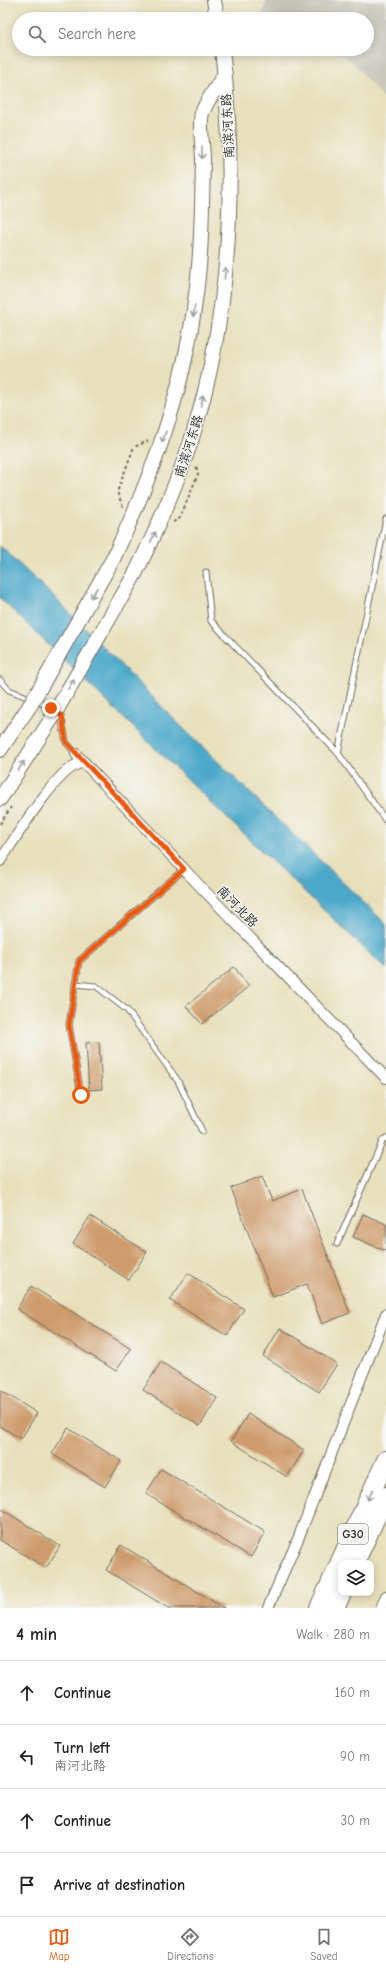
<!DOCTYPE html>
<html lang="en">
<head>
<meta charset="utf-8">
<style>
  :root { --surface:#fff; --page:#f2f2f2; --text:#222; --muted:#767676; --line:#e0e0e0; --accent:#ea580c }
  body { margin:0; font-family:"Comic Neue","LXGW WenKai TC",sans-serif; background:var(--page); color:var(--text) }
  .controls { position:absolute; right:12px; bottom:12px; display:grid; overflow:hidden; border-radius:8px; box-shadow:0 2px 10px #0003 }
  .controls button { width:36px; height:36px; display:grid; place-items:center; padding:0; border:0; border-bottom:1px solid var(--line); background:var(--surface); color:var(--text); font:20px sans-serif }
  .stop { position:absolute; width:12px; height:12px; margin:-9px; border:3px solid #ea580c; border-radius:50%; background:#fff }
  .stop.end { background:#ea580c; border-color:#fff; box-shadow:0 1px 4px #0008 }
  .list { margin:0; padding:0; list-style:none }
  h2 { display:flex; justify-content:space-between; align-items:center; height:52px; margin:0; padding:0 16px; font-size:17px }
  h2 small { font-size:13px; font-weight:400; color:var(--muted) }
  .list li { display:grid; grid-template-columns:26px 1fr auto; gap:12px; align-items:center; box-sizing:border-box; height:64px; padding:0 16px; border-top:1px solid var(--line) }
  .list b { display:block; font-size:15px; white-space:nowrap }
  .list p { margin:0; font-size:13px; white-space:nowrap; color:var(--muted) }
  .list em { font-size:13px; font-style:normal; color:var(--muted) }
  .icon { flex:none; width:22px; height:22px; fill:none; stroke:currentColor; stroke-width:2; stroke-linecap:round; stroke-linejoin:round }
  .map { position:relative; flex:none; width:386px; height:1608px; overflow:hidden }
  .search { position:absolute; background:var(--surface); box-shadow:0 2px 10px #0003; left:12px; right:12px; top:12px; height:44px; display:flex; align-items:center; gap:10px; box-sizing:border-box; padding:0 14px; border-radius:22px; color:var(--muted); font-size:15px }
  .sheet { height:308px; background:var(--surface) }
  nav { display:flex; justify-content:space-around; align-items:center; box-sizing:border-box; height:56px; border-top:1px solid var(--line); background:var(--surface); font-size:11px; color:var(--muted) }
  nav a { display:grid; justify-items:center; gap:2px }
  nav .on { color:var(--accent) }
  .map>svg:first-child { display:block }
  .industrial { fill:#c7c5b8 }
  .water { fill:#4ca8ca; stroke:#3c6a7a }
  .building { fill:#ce9b6c }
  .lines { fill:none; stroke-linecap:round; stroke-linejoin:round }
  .lane-casing { stroke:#6d6a5d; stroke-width:7 }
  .street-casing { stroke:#6d6a5d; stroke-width:12 }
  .secondary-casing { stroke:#6d6a5d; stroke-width:16 }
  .highway-casing { stroke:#6d6a5d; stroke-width:20 }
  .path { stroke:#6d6a5d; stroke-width:2; stroke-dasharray:3 3; stroke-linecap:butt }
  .lane { stroke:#fff; stroke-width:5 }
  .street { stroke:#fff; stroke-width:10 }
  .secondary { stroke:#fff; stroke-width:14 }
  .highway { stroke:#fff; stroke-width:18 }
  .secondary-bridge-casing { stroke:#6d6a5d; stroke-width:16; stroke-linecap:butt }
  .secondary-bridge { stroke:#fff; stroke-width:14 }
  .oneway { stroke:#a0a0a0 }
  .route { stroke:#ea580c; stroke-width:5 }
  .labels { text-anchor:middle; stroke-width:3; stroke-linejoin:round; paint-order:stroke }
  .shield { fill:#f6f6f2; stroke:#686867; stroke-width:1 }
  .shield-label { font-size:12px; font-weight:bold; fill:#2b2b2b }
  .street-label { font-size:13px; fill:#2b2b2b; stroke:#f6f6f2 }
</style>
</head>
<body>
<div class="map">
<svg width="386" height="1608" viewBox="0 0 386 1608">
  <rect width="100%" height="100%" fill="#f6f6f2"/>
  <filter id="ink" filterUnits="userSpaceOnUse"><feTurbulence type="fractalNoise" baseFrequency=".025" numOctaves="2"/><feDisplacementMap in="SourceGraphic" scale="8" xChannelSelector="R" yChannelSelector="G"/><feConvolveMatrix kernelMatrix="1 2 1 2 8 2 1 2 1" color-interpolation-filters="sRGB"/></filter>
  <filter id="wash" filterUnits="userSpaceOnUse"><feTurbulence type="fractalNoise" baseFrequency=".012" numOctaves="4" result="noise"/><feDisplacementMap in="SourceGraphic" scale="16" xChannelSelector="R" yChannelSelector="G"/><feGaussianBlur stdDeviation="0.9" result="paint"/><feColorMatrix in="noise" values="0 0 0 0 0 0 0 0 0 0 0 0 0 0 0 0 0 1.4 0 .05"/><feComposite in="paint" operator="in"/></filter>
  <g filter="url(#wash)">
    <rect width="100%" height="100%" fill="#e8e0bb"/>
    <path class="industrial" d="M 266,0 L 386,0 L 386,102 L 350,59 L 328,49 L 367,49 L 367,19 L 262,19 L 261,18 Z"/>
    <path class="water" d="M 0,546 L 51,594 L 183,728 L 386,924 L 386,969 L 234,825 L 0,598 Z"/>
    <g id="blocks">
      <g class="building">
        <path d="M 234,967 L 249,986 L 202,1024 L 186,1006 Z"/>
        <path d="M 99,1042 L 102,1089 L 89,1090 L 86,1043 Z"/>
        <path d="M 262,1176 L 272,1201 L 302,1189 L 350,1313 L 322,1324 L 307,1284 L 273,1297 L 231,1188 Z"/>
        <path d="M 363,1214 L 386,1224 L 386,1251 L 353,1237 Z"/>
        <path d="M 90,1216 L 147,1252 L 129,1280 L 73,1244 Z"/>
        <path d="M 188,1273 L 244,1309 L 227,1336 L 170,1300 Z"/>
        <path d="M 31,1286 L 131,1349 L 116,1371 L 17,1309 Z"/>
        <path d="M 280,1328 L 337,1364 L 319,1392 L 263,1356 Z"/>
        <path d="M 161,1362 L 217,1398 L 200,1426 L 143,1390 Z"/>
        <path d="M 0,1390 L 37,1413 L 21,1439 L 0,1426 Z"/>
        <path d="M 248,1414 L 304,1450 L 287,1477 L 231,1441 Z"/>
        <path d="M 68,1428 L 121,1461 L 105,1487 L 52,1454 Z"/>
        <path d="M 161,1469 L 265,1532 L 251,1557 L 146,1494 Z"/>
        <path d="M 0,1508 L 60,1546 L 46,1568 L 0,1540 Z"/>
        <path d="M 121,1545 L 224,1608 L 168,1608 L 106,1570 Z"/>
      </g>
    </g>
  </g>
  <g filter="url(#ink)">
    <use href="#blocks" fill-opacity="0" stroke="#6d6a5d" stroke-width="1"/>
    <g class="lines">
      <g class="lane-casing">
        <g id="lane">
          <path d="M 206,572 L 211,621 L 338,753 L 386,821"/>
          <path d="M 0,680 L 9,690 L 40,702 L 61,716 L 66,742 L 76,754"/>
          <path d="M 338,753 L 386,519"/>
          <path d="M 75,984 L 96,986 L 127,1010 L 178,1081 L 202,1131"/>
          <path d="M 81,1095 L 69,1025 L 79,961 L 184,869"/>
          <path d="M 337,1244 L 383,1140 L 386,1138"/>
        </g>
      </g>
      <g class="street-casing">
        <g id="street">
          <path d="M 76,754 L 197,883 L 386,1078"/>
          <path d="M 0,861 C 15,839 54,774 76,765 C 78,763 82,763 85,763"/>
          <path d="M 268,1608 L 298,1539 L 386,1314"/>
          <path d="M 381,1608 L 386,1596"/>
        </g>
      </g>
      <g class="secondary-casing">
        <g id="secondary">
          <path d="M 214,0 L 217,19"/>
          <path d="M 113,559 C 153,474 185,388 196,294 C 202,249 202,204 203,159 C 203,149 199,121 202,113 C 207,100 217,87 225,74"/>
          <path d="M 136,572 C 157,529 176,486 191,441 C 231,315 237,179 222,49"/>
          <path d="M 0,750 L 31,704"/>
          <path d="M 0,799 L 52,718"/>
        </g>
      </g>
      <g class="highway-casing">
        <g id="highway">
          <path d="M 355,1563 L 386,1496"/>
          <path d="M 319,1608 L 386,1460"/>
          <path d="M 335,1608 L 342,1593"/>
        </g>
      </g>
      <g class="path">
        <path d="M 123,507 L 117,492 L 134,447 L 148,441"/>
        <path d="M 173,522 L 180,518 L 198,474 L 196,465"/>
        <path d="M 0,824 L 11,807"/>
      </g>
      <use href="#lane" class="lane"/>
      <use href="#street" class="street"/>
      <use href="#secondary" class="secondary"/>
      <use href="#highway" class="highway"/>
      <g class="secondary-bridge-casing">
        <g id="secondary-bridge">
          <path d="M 31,704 L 113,559"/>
          <path d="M 52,718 L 136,572"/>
        </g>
      </g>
      <use href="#secondary-bridge" class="secondary-bridge"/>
    </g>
    <defs><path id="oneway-shaft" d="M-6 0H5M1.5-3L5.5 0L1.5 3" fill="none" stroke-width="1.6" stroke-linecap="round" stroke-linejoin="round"/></defs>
    <g class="oneway">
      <use href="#oneway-shaft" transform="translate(202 153) rotate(89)"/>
      <use href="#oneway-shaft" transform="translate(225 273) rotate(-84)"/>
      <use href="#oneway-shaft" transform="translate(194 311) rotate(99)"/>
      <use href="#oneway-shaft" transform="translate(202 401) rotate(-76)"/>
      <use href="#oneway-shaft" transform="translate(164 437) rotate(109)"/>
      <use href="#oneway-shaft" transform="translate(153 537) rotate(-65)"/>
      <use href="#oneway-shaft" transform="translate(94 593) rotate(119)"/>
      <use href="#oneway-shaft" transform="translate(71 684) rotate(-60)"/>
      <use href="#oneway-shaft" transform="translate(21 766) rotate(-57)"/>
      <use href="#oneway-shaft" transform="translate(370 1495) rotate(114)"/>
    </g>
  </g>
  <g class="lines" filter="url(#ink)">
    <path class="route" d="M 51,708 L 62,716 L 66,742 L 184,869 L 79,961 L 69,1025 L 81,1095"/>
  </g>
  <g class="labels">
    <rect class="shield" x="338" y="1524" width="30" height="20" rx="3"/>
    <g class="shield-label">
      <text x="353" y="1538">G30</text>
    </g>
    <g class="street-label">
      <text transform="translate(227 126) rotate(-93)" y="5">南滨河东路</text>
      <text transform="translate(188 446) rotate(-72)" y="5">南滨河东路</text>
      <text transform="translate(238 906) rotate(46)" y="5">南河北路</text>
    </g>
  </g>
</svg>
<div class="controls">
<button><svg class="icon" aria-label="layers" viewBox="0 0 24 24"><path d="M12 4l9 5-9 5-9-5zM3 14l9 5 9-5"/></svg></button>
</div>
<div class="stop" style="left:81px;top:1095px"></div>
<div class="stop end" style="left:51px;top:708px"></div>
<div class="search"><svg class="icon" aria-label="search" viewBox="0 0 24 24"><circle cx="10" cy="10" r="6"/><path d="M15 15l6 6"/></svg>Search here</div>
</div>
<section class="sheet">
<h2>4 min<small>Walk · 280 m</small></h2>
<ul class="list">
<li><svg class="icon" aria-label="ahead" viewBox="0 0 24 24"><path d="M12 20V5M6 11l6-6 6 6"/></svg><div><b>Continue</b></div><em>160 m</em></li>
<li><svg class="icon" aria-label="left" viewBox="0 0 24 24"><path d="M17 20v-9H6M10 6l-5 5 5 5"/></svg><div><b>Turn left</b><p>南河北路</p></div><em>90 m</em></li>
<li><svg class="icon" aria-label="ahead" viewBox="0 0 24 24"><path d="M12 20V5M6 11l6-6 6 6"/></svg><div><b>Continue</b></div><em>30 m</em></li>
<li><svg class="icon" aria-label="arrive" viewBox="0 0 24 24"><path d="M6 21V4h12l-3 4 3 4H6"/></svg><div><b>Arrive at destination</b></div></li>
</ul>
</section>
<nav>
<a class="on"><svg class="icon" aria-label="map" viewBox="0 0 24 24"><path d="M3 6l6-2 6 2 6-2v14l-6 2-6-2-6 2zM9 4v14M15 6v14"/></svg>Map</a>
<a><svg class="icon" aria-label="directions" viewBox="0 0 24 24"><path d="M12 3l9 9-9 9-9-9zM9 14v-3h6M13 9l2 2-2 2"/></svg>Directions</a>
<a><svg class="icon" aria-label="saved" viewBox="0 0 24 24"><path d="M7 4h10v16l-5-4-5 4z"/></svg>Saved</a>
</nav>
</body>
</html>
